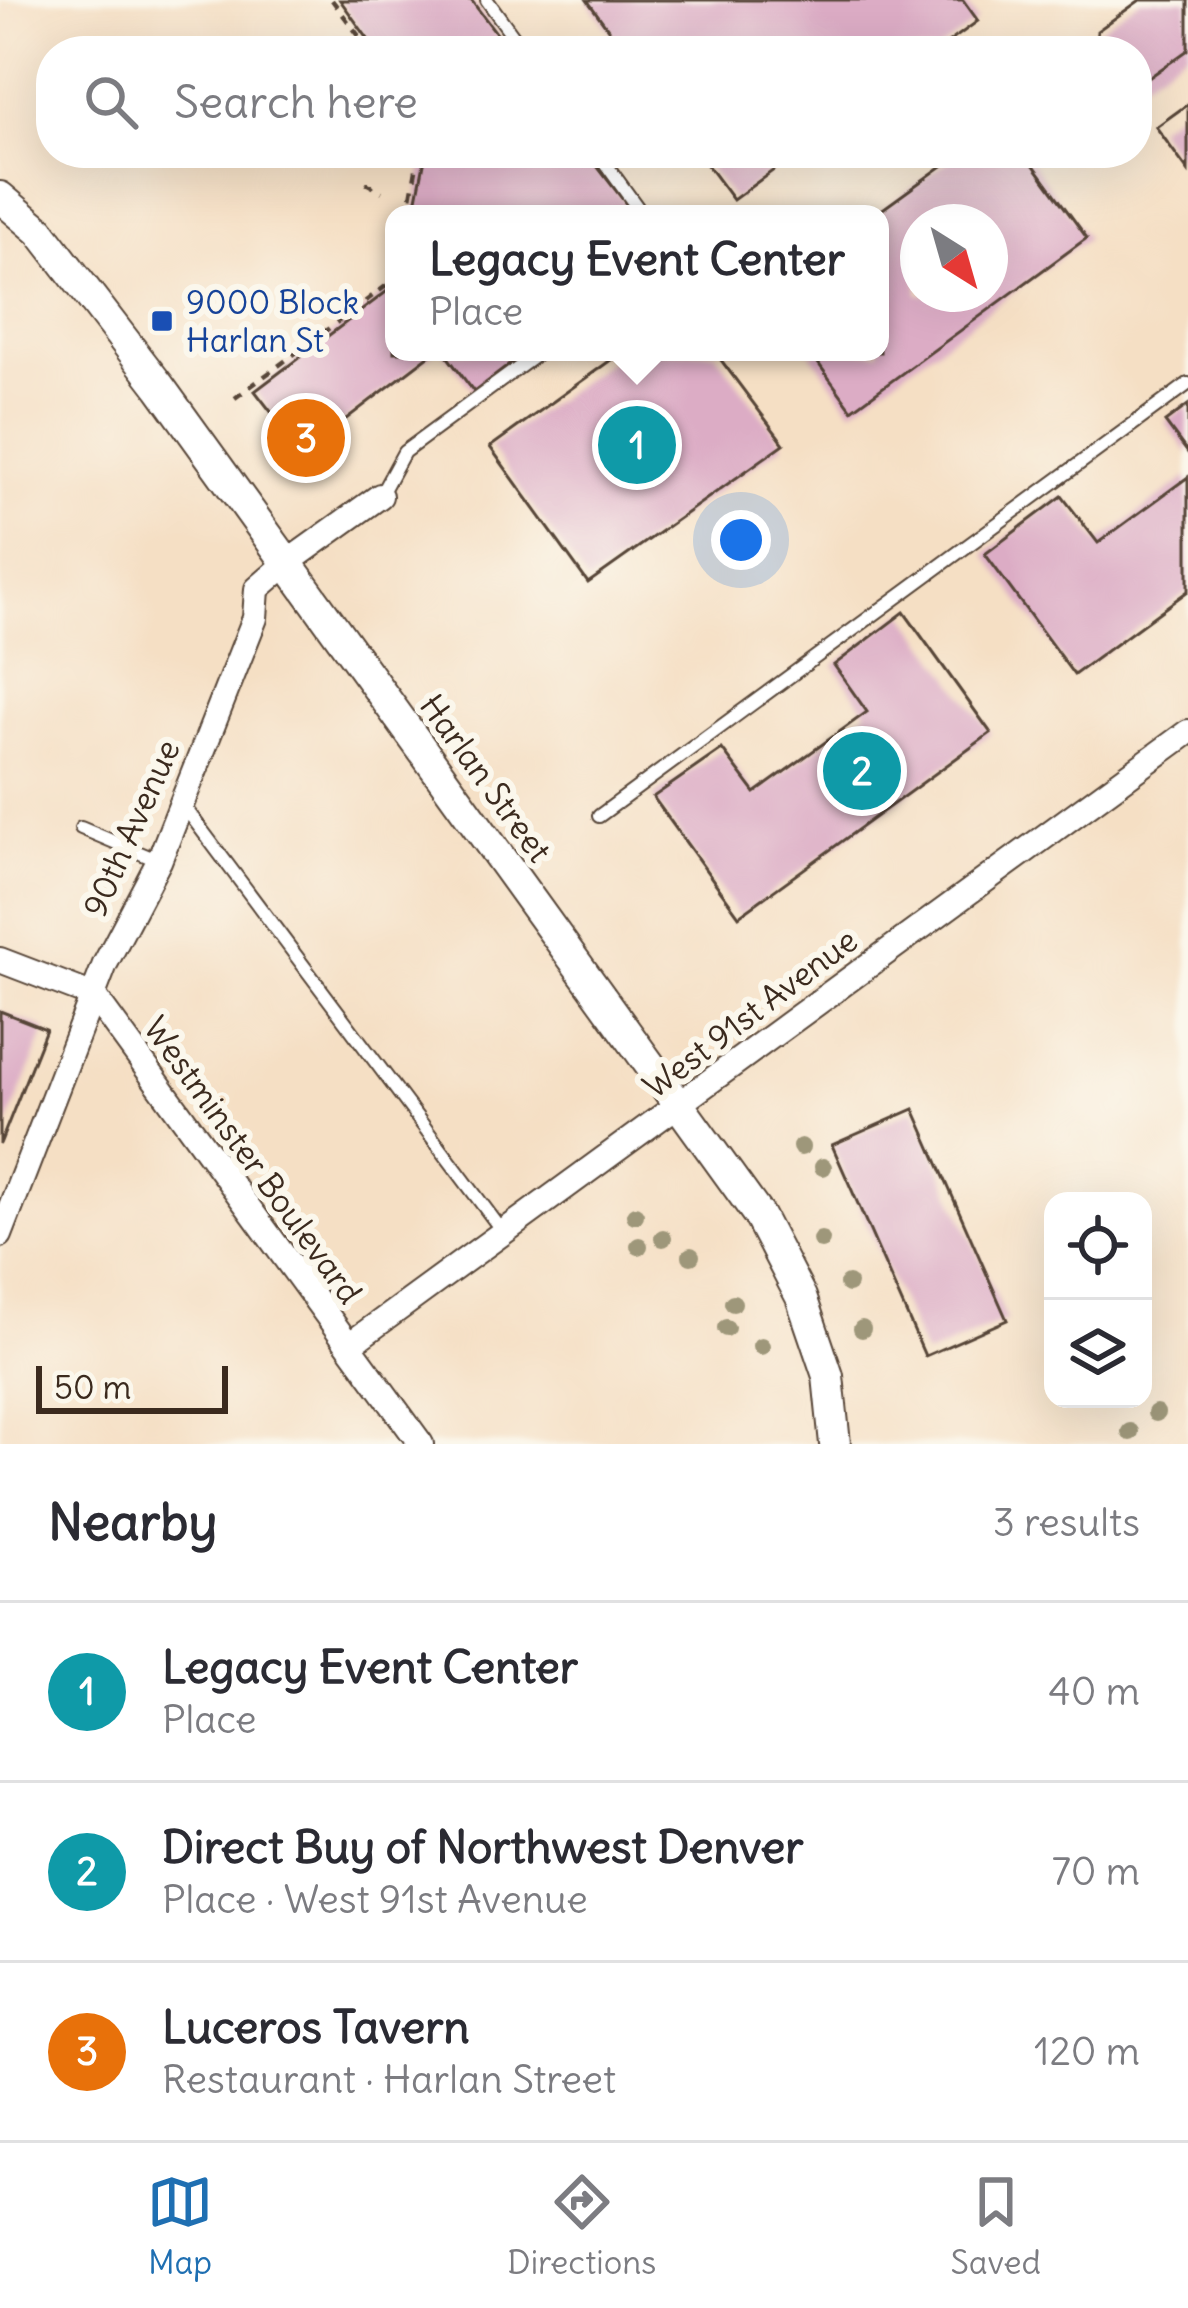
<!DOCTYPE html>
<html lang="en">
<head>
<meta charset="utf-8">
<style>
  :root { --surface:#fff; --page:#f7f7f7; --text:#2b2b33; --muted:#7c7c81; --line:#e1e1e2; --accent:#1f6fb2 }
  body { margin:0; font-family:Delius,sans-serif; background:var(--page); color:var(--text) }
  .controls { position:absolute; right:36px; bottom:36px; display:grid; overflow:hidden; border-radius:24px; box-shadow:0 12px 48px #0002 }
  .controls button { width:108px; height:108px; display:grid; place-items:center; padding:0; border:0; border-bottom:3px solid var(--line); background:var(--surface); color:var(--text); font:60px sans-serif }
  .compass { position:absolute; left:900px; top:204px; width:108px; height:108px; border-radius:50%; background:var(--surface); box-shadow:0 12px 48px #0002; rotate:143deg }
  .scale { position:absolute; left:36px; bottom:30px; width:192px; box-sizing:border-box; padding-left:12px; border:6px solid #3b2a1e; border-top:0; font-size:33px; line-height:42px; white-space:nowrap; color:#3b2a1e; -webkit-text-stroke:9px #fbf7ec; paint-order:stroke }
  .you { position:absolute; left:741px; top:540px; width:42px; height:42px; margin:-30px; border:9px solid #fff; border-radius:50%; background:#1a73e8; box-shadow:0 0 0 18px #1a73e833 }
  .badge { display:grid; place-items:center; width:78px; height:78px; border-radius:50%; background:var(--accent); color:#fff; font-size:39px; font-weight:700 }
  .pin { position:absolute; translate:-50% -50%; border:6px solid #fff; box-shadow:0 3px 12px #0006 }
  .popup { position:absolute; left:385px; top:205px; width:504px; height:156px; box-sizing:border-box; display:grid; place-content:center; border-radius:24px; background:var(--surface); filter:drop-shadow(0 3px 9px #0005); font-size:39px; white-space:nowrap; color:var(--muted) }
  .popup b { font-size:45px; color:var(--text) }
  .popup::after { content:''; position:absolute; left:50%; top:100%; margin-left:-24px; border:24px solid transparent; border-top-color:var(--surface) }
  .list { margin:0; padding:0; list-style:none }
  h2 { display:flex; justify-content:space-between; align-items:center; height:156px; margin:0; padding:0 48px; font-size:51px }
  h2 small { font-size:39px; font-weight:400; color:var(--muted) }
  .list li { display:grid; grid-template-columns:78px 1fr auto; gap:36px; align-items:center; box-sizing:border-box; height:180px; padding:0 48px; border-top:3px solid var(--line) }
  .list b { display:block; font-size:45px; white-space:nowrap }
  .list p { margin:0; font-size:39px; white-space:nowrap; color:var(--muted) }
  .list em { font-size:39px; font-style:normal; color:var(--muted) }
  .icon { flex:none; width:66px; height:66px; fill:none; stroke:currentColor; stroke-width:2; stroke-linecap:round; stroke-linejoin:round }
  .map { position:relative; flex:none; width:1188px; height:1444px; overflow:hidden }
  .search { position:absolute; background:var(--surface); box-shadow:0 12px 48px #0002; left:36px; right:36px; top:36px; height:132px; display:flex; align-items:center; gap:30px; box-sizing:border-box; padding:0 42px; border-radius:48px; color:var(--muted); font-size:45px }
  .sheet { height:696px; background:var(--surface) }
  nav { display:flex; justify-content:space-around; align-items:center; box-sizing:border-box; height:168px; border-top:3px solid var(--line); background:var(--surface); font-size:33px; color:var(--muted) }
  nav a { display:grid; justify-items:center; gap:6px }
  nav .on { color:var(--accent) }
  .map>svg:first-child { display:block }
  .building { fill:#dcacc5; fill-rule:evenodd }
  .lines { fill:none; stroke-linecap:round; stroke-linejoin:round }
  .service-casing { stroke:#574537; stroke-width:16 }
  .minor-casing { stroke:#574537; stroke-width:28 }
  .tertiary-casing { stroke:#574537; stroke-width:34 }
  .path { stroke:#574537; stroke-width:4.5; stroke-dasharray:9 9; stroke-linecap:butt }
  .service { stroke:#fff; stroke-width:12 }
  .minor { stroke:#fff; stroke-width:24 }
  .tertiary { stroke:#fff; stroke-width:30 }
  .tree { fill:#9e977a }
  .transit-dot { fill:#1a4fb4; stroke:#fbf7ec; stroke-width:4.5 }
  .labels { text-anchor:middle; stroke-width:12; stroke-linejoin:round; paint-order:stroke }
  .transit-label { font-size:33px; fill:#164399; stroke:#fbf7ec; text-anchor:start }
  .street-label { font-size:33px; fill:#3b2a1e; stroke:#fbf7ec }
</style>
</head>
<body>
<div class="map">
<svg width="1188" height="1444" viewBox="0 0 1188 1444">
  <rect width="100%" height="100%" fill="#fbf7ec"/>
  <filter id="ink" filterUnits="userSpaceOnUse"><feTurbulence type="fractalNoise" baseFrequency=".00833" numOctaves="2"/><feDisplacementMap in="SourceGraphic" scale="24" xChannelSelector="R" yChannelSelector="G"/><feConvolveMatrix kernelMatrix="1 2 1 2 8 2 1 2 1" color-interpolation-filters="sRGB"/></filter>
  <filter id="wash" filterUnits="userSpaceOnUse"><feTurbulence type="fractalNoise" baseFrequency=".004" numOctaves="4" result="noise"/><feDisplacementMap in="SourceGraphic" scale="48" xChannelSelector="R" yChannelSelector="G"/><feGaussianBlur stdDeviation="2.7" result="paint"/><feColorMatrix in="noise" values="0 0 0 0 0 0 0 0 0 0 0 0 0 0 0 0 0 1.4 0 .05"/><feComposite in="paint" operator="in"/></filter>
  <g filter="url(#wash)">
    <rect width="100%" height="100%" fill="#f5dfc4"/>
    <g id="blocks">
      <g class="building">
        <path d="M 340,0 L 471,0 L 510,51 L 361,51 L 358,46 L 368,39 Z"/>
        <path d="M 587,0 L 963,0 L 978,21 L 937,51 L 624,51 Z"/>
        <path d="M 1140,0 L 1188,0 L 1188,50 L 1137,86 L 1137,51 L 1099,51 L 1096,47 L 1097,31 Z"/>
        <path d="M 1188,104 L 1188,171 L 1156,127 Z"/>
        <path d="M 426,153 L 587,153 L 634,214 L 414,214 Z"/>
        <path d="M 698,153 L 797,153 L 733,200 Z"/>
        <path d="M 960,153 L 1025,153 L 1087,238 L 852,410 L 810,352 L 880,352 L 880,211 ZM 918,222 L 990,222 L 990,294 L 918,294 Z"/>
        <path d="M 394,286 L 394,352 L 434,352 L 325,435 L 323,444 L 309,454 L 303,453 L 255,391 Z"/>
        <path d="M 444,352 L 526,352 L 474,392 Z"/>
        <path d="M 622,352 L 715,352 L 784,444 L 588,583 L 490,447 Z"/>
        <path d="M 1188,405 L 1188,453 L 1165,422 Z"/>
        <path d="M 1188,477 L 1188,591 L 1074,675 L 985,554 L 1062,496 L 1098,543 Z"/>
        <path d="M 904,612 L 991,733 L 739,916 L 653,797 L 722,749 L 755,793 L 867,712 L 834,665 Z"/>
        <path d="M 0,1011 L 46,1029 L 0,1144 Z"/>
        <path d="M 914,1109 L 1007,1320 L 925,1356 L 832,1145 Z"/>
      </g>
    </g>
  </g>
  <g filter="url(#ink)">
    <use href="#blocks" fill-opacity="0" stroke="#574537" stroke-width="3"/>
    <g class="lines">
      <g class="service-casing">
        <g id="service">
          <path d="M 487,0 L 524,51"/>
          <path d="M 598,153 L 642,214"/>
          <path d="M 380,496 L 404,452 L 540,352"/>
          <path d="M 183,805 L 503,1232"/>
          <path d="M 599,816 L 1188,384"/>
          <path d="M 81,828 L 159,861"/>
        </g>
      </g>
      <g class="minor-casing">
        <g id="minor">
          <path d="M 0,960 L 94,996 L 421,1444"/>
          <path d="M 0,1235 L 105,964 L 159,861 L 255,618 L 257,589 L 288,562 L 380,496"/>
          <path d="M 349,1345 L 1188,732"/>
        </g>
      </g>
      <g class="tertiary-casing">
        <path id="tertiary" d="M 0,197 L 40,231 L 160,387 L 759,1216 L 801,1297 L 828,1376 L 835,1444"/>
      </g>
      <g class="path">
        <path d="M 332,0 L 359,36 L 346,46 L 350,51"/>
        <path d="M 366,183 L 382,192"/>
        <path d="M 408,214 L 419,153"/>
        <path d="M 235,398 L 394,280"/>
      </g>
      <use href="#service" class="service"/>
      <use href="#minor" class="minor"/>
      <use href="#tertiary" class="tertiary"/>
    </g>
    <g class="tree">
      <circle cx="801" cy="1147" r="9"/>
      <circle cx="823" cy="1167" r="9"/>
      <circle cx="635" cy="1215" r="9"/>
      <circle cx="663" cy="1238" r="9"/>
      <circle cx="821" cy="1240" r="9"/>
      <circle cx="639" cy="1246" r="9"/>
      <circle cx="691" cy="1256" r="9"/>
      <circle cx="848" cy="1284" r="9"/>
      <circle cx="733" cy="1303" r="9"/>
      <circle cx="726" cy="1328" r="9"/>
      <circle cx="862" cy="1329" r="9"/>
      <circle cx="761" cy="1346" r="9"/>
      <circle cx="1156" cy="1413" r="9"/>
      <circle cx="1130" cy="1432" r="9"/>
    </g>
  </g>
  <rect class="transit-dot" x="150" y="309" width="24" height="24" rx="6"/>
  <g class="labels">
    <g class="transit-label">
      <text x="186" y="314">9000 Block<tspan x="186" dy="38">Harlan St</tspan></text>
    </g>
    <g class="street-label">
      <text transform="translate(486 778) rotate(54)" y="12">Harlan Street</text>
      <text transform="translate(131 828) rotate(-66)" y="12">90th Avenue</text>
      <text transform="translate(750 1013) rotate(-37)" y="12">West 91st Avenue</text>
      <text transform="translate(253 1160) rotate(54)" y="12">Westminster Boulevard</text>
    </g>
  </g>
</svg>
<div class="controls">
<button><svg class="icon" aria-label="locate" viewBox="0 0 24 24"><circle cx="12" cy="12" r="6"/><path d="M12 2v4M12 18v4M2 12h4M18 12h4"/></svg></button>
<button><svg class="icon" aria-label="layers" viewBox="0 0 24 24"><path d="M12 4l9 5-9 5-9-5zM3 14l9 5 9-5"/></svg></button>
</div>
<svg class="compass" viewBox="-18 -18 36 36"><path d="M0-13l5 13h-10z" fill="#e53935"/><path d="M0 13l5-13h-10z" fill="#7c7c81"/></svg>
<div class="scale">50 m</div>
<div class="you"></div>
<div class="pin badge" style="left:637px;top:445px;background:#0f9aa8">1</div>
<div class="popup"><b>Legacy Event Center</b>Place</div>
<div class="pin badge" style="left:862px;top:771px;background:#0f9aa8">2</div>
<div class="pin badge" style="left:306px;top:438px;background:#e8710a">3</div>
<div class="search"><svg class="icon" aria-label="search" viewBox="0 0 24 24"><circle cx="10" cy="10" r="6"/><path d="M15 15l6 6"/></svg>Search here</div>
</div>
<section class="sheet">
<h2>Nearby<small>3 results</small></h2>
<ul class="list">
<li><span class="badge" style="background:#0f9aa8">1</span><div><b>Legacy Event Center</b><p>Place</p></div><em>40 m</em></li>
<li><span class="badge" style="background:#0f9aa8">2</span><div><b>Direct Buy of Northwest Denver</b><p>Place · West 91st Avenue</p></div><em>70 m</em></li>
<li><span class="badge" style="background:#e8710a">3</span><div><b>Luceros Tavern</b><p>Restaurant · Harlan Street</p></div><em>120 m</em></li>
</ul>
</section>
<nav>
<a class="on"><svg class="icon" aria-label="map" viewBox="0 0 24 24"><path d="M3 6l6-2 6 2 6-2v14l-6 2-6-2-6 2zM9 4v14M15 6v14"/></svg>Map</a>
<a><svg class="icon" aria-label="directions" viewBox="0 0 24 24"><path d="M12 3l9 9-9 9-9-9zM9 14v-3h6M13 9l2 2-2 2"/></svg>Directions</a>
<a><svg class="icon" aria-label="saved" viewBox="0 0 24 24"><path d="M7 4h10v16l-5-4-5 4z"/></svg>Saved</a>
</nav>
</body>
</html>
